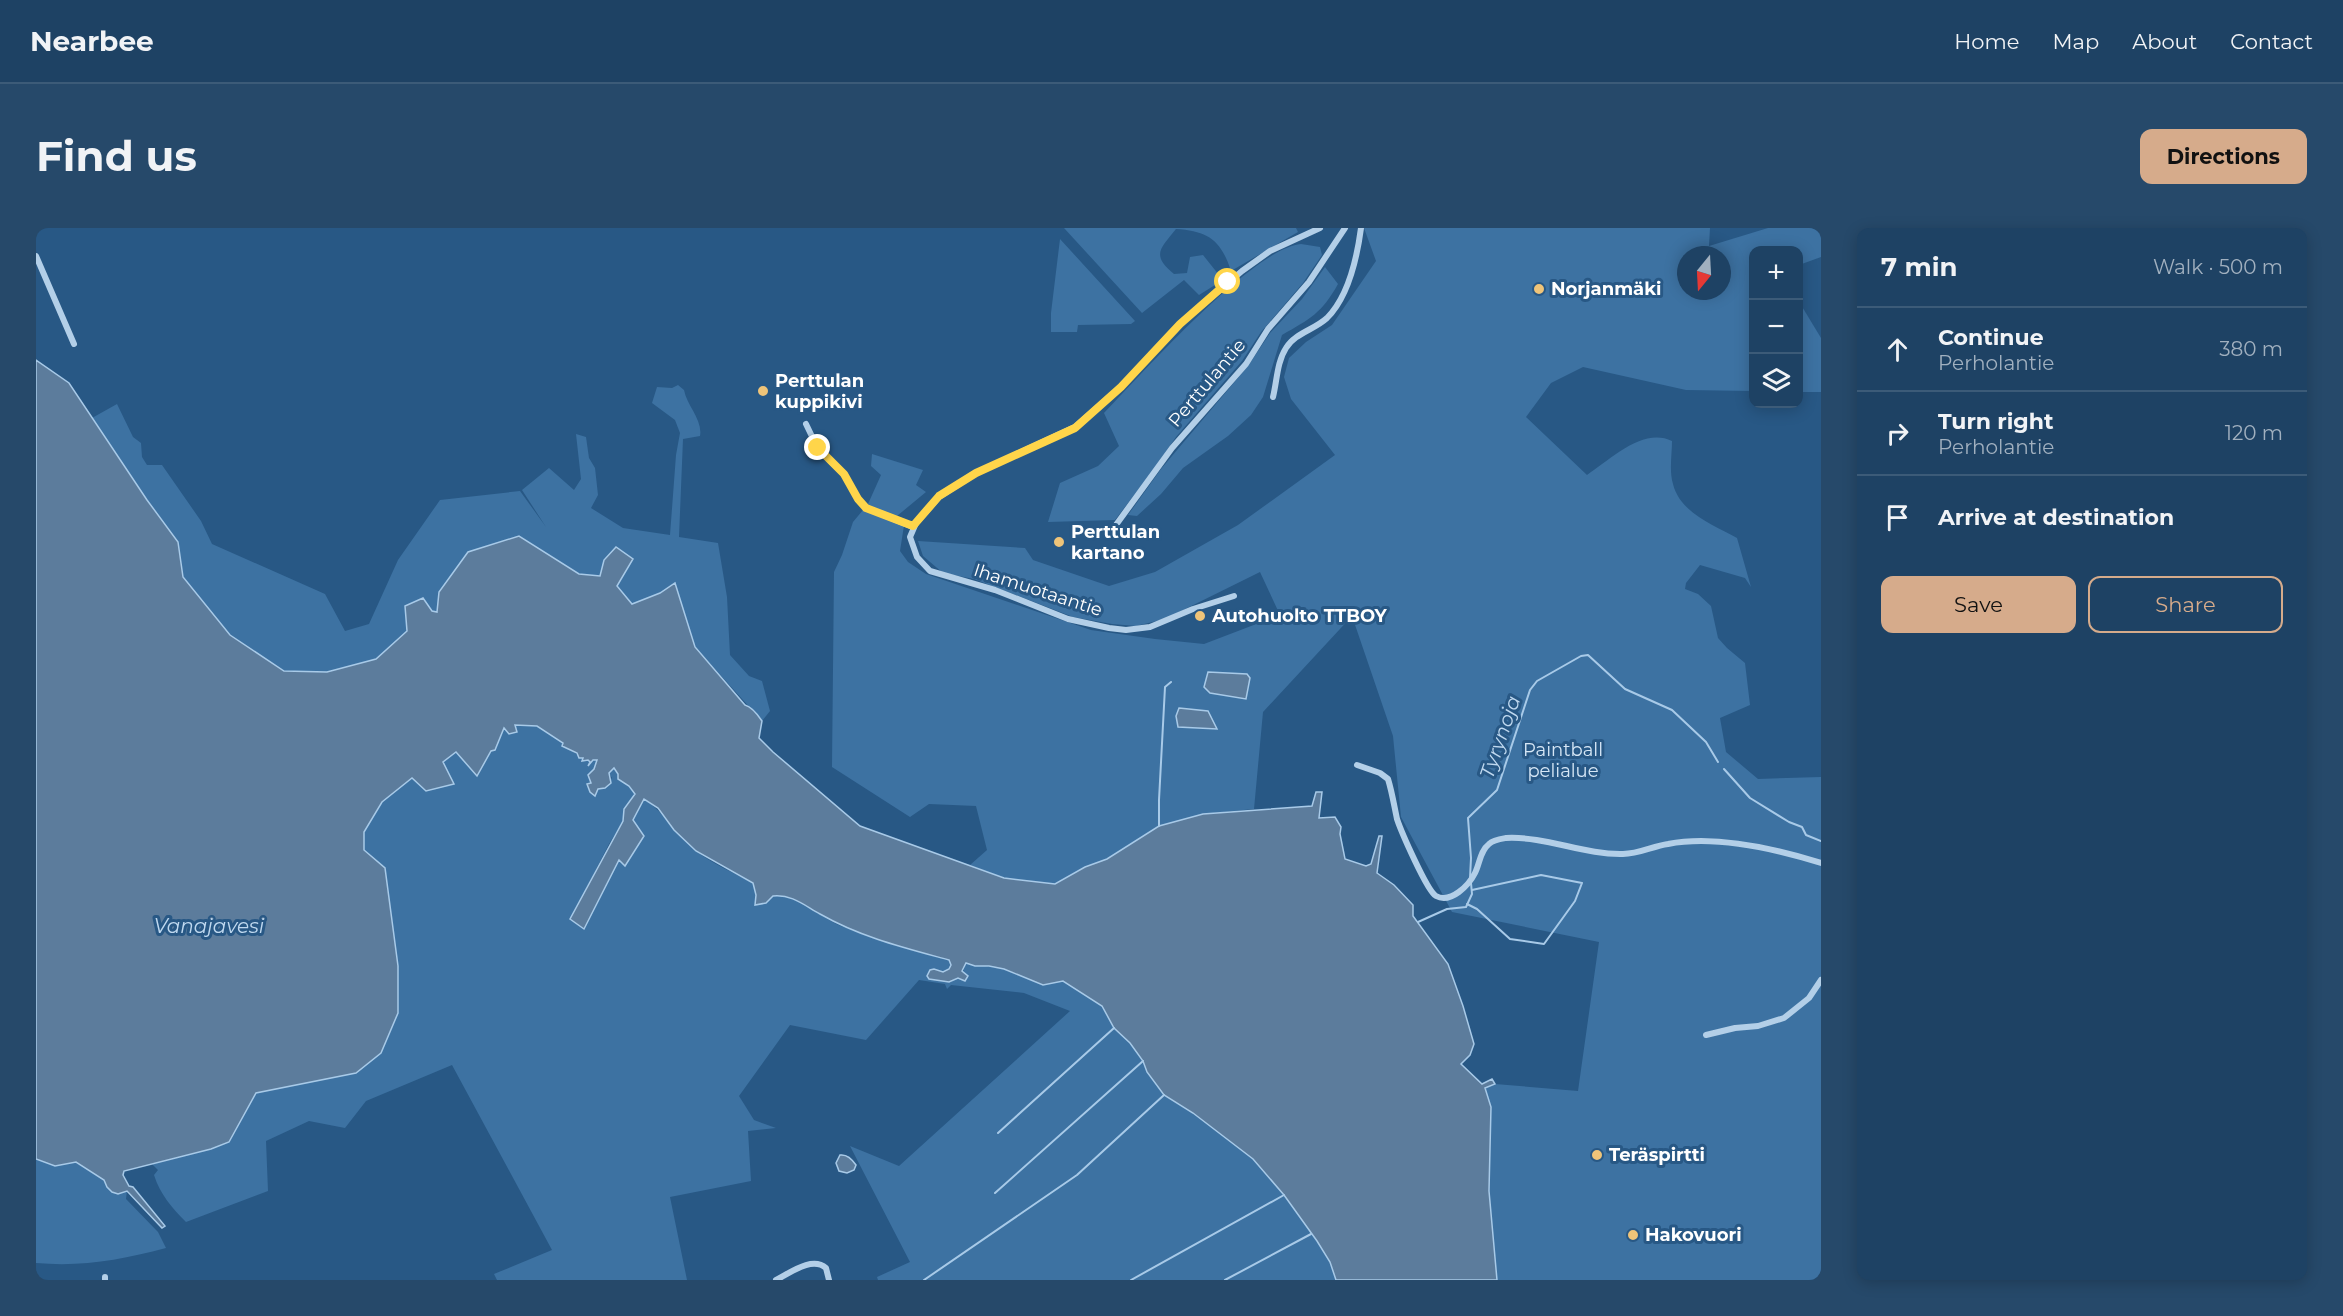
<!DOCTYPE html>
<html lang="en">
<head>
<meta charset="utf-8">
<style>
  :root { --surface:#1e4264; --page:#26496a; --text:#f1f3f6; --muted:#a1b0bf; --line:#3c5b78; --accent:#d6ab8b }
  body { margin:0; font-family:Montserrat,sans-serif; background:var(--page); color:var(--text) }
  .controls { position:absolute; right:18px; top:18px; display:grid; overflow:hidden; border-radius:12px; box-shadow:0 3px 15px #0003 }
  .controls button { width:54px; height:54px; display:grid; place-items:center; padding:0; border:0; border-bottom:2px solid var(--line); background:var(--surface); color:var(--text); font:30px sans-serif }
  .compass { position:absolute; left:1641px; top:18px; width:54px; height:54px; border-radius:50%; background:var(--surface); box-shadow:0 3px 15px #0003; rotate:198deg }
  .stop { position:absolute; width:18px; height:18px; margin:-14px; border:4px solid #ffd54a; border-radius:50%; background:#fff }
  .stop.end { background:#ffd54a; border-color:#fff; box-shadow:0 2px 6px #0008 }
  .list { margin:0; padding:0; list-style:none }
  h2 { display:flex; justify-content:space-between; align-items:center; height:78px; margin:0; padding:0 24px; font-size:26px }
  h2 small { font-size:20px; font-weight:400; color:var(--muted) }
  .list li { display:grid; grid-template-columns:39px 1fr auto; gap:18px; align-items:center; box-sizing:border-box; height:84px; padding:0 24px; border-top:2px solid var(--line) }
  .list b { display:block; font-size:22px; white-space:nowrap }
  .list p { margin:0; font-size:20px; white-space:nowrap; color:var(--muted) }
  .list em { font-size:20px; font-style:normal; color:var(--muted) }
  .actions { display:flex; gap:12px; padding:18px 24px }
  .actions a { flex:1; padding:14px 0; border:2px solid var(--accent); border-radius:12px; text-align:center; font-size:21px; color:var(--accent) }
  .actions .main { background:var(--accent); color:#111 }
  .icon { flex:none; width:33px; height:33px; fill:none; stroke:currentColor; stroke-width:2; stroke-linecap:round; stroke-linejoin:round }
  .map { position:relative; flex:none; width:1785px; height:1052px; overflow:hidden; border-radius:12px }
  header { display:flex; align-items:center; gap:36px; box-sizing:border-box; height:84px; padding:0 30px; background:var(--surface); border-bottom:2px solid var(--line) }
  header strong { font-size:28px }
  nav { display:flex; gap:33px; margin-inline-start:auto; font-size:21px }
  .intro { display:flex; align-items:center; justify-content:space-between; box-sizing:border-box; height:144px; padding:0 36px }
  h1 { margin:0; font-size:42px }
  .button { padding:15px 27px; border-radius:12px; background:var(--accent); color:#111; font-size:21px; font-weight:700 }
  main { display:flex; gap:36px; padding:0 36px }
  aside { flex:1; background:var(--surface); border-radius:12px; box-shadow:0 3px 15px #0003 }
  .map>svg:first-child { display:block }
  .green { fill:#3d72a2; fill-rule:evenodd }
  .water { fill:#5c7c9c; stroke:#a8cae8; stroke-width:1.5 }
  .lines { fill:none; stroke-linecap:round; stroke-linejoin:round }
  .stream { stroke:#a8cae8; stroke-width:2 }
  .minor { stroke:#b3cfe8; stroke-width:6 }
  .route { stroke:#ffd54a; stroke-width:8 }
  .poi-dot { fill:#efc479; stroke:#285885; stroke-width:2 }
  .labels { text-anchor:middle; stroke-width:6; stroke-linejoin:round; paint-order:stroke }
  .poi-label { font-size:18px; font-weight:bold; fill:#fff; stroke:#285885; text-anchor:start }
  .street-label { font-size:18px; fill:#fff; stroke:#285885 }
  .park-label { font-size:18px; fill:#d6e7f6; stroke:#285885 }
  .water-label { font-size:20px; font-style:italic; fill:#bfd8ef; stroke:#285885 }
</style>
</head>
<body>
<header>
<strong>Nearbee</strong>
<nav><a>Home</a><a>Map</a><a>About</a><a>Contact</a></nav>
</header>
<div class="intro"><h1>Find us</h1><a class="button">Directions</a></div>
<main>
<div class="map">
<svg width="1785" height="1052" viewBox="0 0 1785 1052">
  <rect width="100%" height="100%" fill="#285885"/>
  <g class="green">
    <path d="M 1028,0 L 1260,0 L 1262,4 L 1195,43 C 1185,12 1172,3 1140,1 C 1124,21 1115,27 1138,46 L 1151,45 L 1154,29 L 1167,27 L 1183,47 L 1179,57 L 1163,67 L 1148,52 L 1106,85 Z"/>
    <path d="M 1328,0 L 1674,0 L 1673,18 L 1732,0 L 1785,0 L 1785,29 L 1763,37 L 1762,22 L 1718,22 L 1717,163 L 1650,162 L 1547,139 L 1515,155 L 1490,189 L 1551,247 C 1575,231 1607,199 1636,213 C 1636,226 1633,243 1637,256 C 1644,285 1678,297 1701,310 L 1715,359 L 1709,350 L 1664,337 L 1650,355 L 1649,361 L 1662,366 L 1675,378 L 1682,410 L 1691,420 L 1709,435 L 1714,477 L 1684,490 L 1690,524 L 1722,551 L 1785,549 L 1785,1052 L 1461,1052 L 1453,963 L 1455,879 L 1449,860 L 1459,856 L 1542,863 L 1563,714 L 1416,684 L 1365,589 L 1357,508 L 1316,388 L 1227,484 L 1218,581 L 1167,586 L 1123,598 L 1071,631 L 1049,639 L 1019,656 L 968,650 L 934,637 L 951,622 L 940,578 L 893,576 L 874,589 L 796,539 L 798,344 L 806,327 L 817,294 L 832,276 L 845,247 L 835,238 L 836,226 L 887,242 L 880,257 L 890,264 L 861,288 L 869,291 L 864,323 L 872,334 L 890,346 L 1055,402 L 1119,411 L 1168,416 L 1244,387 L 1224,344 L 1129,391 L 1100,398 L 1076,396 L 1037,389 L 938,351 L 907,345 L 887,328 L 882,313 L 989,320 L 997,332 L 1073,358 L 1119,344 L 1202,297 L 1299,227 L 1255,171 L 1248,149 L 1253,130 L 1270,114 L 1296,97 L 1340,33 ZM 1650,27 L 1686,27 L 1686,63 L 1650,63 Z"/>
    <path d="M 1024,11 L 1099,93 L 1095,96 L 1042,97 L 1041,104 L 1015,104 L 1015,85 Z"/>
    <path d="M 1265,16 L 1284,19 L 1286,27 L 1267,55 L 1225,104 L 1206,133 L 1140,209 L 1118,241 L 1079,292 L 1012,294 L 1024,255 L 1062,238 L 1083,218 L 1068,185 C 1105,147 1217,20 1265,16 Z"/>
    <path d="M 1289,39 L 1302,56 C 1286,85 1274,91 1246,107 L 1227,169 L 1215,187 L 1192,208 L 1147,240 L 1125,266 L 1101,288 L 1092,287 L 1125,241 L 1212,138 L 1234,105 L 1266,71 Z"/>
    <path d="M 1762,72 L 1785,110 L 1785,164 L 1763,164 Z"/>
    <path d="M 642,157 L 648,162 C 651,178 667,192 664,208 L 647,211 L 643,309 L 682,315 L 691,369 L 694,427 L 713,448 L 726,453 L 734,483 L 726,493 L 659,419 L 639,355 L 624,365 L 596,376 L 581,358 L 564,348 L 543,346 L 483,308 L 401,385 L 396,383 L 340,431 L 291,444 L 248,443 L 194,407 L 147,349 L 142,314 L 111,272 L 56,190 L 81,176 L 97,209 L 105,215 L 106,229 L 111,237 L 126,237 L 165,293 L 176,316 L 289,366 L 309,403 L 333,396 L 362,332 L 404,272 L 484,263 L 510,299 L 486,262 L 513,240 L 538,262 L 545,251 L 540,206 L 550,209 L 553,230 L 559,240 L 562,267 L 555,280 L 587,300 L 634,307 L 640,227 L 644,205 L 639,192 L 616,175 L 621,159 L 636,160 Z"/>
    <path d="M 479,497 L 501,498 L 528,515 L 527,518 L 554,534 L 561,531 L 555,555 L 551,556 L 554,564 L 558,567 L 562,561 L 576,550 L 573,545 L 578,540 L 582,546 L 582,551 L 593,558 L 599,566 L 588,581 L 587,593 L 573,616 L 534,692 L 548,700 L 583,631 L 588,638 L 597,592 L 608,571 C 629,585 641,607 660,623 C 675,635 700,646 717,655 L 720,667 L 719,677 L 730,675 L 737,668 C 764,665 782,689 805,698 C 840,712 876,723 913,732 L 915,738 L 913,741 L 907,744 L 903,742 L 893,751 L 901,751 L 927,744 L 930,735 L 968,741 L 1007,757 L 1027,753 L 1066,778 L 1078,800 L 1094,815 L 1107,833 L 1111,844 L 1128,867 L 1157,885 L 1217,931 L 1248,967 L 1281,1013 L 1294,1034 L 1300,1052 L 842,1052 L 841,1049 L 874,1034 L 814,918 L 863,938 L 1034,783 L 988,765 L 915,757 L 911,761 L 909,756 L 883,752 L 830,812 L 754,797 L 703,868 L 718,892 L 740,900 L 712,903 L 715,953 L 634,969 L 651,1052 L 461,1052 L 458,1046 L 516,1022 L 416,837 L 330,873 L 309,900 L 273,893 L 230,913 L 232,963 L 150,994 C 136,980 124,966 118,947 L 122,942 L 116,936 L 175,921 L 193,914 L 220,865 L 319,845 L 362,738 L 349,640 L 328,622 L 328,604 L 346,574 L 376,550 L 417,555 L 407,534 L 420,524 L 441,548 L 455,523 L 459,521 L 468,499 Z"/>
    <path d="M 0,931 L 19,938 L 39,934 L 68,952 L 71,959 L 91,963 L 90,971 L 122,1004 L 130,1020 C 85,1032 46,1039 0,1035 Z"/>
  </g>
  <g class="water">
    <path d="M 0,132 L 33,155 L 111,272 L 142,314 L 147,349 L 194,407 L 248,443 L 291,444 L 340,431 L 371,403 L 369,378 L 387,370 L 396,383 L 401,384 L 403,364 L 432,324 L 483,308 L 543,346 L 564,348 L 568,332 L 580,319 L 597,331 L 581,358 L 596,376 L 624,365 L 639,355 L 659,419 L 709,477 C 716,479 722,487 726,493 L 723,510 L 737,524 L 824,598 L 968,650 L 1019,656 L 1049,639 L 1071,631 L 1123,598 L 1167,586 L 1276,578 L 1280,564 L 1286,564 L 1283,590 L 1299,589 L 1305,599 L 1304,606 L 1309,631 L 1330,638 L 1335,636 L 1343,608 L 1346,608 L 1341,645 L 1358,657 L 1377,677 L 1377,688 L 1412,736 L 1427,778 L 1438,816 L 1434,827 L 1425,836 L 1446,856 L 1456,851 L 1459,856 L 1449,860 L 1455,879 L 1453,963 L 1461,1052 L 1300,1052 L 1294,1034 L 1281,1013 L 1248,967 L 1217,931 L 1157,885 L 1128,867 L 1111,844 L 1107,833 L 1094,815 L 1078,800 L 1066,778 L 1027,753 L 1007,757 L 968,741 L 953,738 L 939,738 L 930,735 L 926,743 L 932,748 L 929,753 L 922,750 L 913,754 L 893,751 L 891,748 L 894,742 L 898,741 L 907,744 L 913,741 L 915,737 L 913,732 C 869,720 824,709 784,686 C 769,678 756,666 737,668 L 730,675 L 719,677 L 720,667 L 717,655 L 660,623 L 638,602 L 622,580 L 608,571 L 597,592 L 608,608 L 589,638 L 583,632 L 548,701 L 534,691 L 587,593 L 588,581 L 599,566 L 593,558 L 582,551 L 582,546 L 578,540 L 573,545 L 575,555 L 569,560 L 562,561 L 559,568 L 554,564 L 551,556 L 555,555 L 552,547 L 558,541 L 561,532 L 557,532 L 552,538 L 554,534 L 552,532 L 546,533 L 547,530 L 543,530 L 541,525 L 526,518 L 527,515 L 501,498 L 479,497 L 481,504 L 473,506 L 468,500 L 459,522 L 455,523 L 441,548 L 420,524 L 407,534 L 418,556 L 390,563 L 376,550 L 346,574 L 328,604 L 328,622 L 349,640 L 362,738 L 362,785 L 345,825 L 320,845 L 220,865 L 193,914 L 175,921 L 88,943 L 87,947 L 93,958 L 97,959 L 129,998 L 126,1000 L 91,963 L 82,966 L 76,964 L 71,959 L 68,952 L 40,934 L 19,938 L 0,931 Z"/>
    <path d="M 1172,444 L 1211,446 L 1214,450 L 1210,471 L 1174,465 L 1168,459 Z"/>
    <path d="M 1143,480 L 1172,483 L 1181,501 L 1142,499 L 1140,488 Z"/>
    <path d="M 804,927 C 811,926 816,931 820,937 L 818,942 L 811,945 L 803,943 L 800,935 Z"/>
  </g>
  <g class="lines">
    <g class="stream">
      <path d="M 1688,541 L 1714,570 L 1753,594 L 1766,599 L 1770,607 L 1785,613"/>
      <path d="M 1123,598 L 1123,572 L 1129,459 L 1135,454"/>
      <path d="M 1434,650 L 1435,630 L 1432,590 L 1461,562 L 1494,462 L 1501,453 L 1545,428 L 1552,427 L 1589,461 L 1636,482 L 1670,514 L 1682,534"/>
      <path d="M 1431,676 L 1441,681 L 1474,711 L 1508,716 L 1539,673 L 1546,655 L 1505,647 L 1436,662"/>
      <path d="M 1382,694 L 1411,681 L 1430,679 L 1436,666 L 1435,655"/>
      <path d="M 962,905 L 1078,800"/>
      <path d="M 959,965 L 1107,833"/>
      <path d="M 888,1052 L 1041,947 L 1128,867"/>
      <path d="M 1095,1052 L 1248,967"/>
      <path d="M 1189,1052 L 1275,1006"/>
    </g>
    <g class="minor">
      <path d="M 0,28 L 38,116"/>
      <path d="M 1237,169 C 1241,153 1241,134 1250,120 C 1259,105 1278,102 1291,90 C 1313,68 1321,30 1325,0"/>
      <path d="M 770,196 L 782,221 L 808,246 L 822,271 L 830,280 L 877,299"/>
      <path d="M 1077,301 L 1136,220 L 1210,136 L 1232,101 L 1273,54 L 1309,0"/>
      <path d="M 1198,368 L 1157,381 L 1114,399 L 1090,402 L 1073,400 L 1032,391 L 959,362 L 894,343 L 881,329 L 874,309 L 880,295 L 903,269 L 940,245 L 1039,199 L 1085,159 L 1144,96 L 1206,43 L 1234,23 L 1284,0"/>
      <path d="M 1321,537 L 1344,545 L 1352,551 C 1356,564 1358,577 1361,591 C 1365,603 1391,663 1400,668 C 1415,676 1433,657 1439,645 C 1444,635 1444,623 1453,616 C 1457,612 1464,611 1470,610 C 1510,608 1548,627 1587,626 C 1603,626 1617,618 1632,616 C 1679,607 1740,621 1785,635"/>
      <path d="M 1670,807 L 1699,800 L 1722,798 L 1748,790 L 1773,770 L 1785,752"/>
      <path d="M 69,1049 L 69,1052"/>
      <path d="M 740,1052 C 754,1045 776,1028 790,1040 L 793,1052"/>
    </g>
  </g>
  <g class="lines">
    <path class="route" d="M 782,220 L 808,246 L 822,271 L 830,280 L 877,298 L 903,268 L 940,245 L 1039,200 L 1085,159 L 1144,96 L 1192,54"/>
  </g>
  <g class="poi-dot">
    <circle cx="1503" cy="61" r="6"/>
    <circle cx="727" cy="163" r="6"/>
    <circle cx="1023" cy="314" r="6"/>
    <circle cx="1164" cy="388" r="6"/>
    <circle cx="1561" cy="927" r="6"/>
    <circle cx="1597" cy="1007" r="6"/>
  </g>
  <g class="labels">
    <g class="poi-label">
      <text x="1515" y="67">Norjanmäki</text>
      <text x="739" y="159">Perttulan<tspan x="739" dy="21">kuppikivi</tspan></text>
      <text x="1035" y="310">Perttulan<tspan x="1035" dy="21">kartano</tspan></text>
      <text x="1176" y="394">Autohuolto TTBOY</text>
      <text x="1573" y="933">Teräspirtti</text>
      <text x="1609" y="1013">Hakovuori</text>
    </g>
    <g class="street-label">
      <text transform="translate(1171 155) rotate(-50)" y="6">Perttulantie</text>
      <text transform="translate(1002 362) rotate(18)" y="6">Ihamuotaantie</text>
    </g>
    <g class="park-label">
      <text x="1527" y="528">Paintball<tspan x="1527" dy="21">pelialue</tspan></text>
    </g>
    <g class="water-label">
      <text transform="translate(1464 509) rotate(-71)" y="7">Tyrynoja</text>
      <text x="173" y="705">Vanajavesi</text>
    </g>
  </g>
</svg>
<div class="controls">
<button>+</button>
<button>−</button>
<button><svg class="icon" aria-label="layers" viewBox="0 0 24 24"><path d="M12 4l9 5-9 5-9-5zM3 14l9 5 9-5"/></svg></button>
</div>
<svg class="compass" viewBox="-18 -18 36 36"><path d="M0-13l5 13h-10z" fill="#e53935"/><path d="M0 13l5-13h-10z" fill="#a1b0bf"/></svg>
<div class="stop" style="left:1192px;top:54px"></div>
<div class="stop end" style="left:782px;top:220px"></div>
</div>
<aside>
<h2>7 min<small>Walk · 500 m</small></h2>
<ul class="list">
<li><svg class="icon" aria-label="ahead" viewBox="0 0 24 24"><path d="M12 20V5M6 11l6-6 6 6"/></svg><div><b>Continue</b><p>Perholantie</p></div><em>380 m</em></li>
<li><svg class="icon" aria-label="right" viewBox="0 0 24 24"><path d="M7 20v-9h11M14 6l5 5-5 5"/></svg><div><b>Turn right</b><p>Perholantie</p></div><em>120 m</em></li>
<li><svg class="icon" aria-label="arrive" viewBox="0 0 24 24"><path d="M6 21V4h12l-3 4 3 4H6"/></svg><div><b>Arrive at destination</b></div></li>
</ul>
<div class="actions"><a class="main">Save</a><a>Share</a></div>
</aside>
</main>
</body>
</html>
